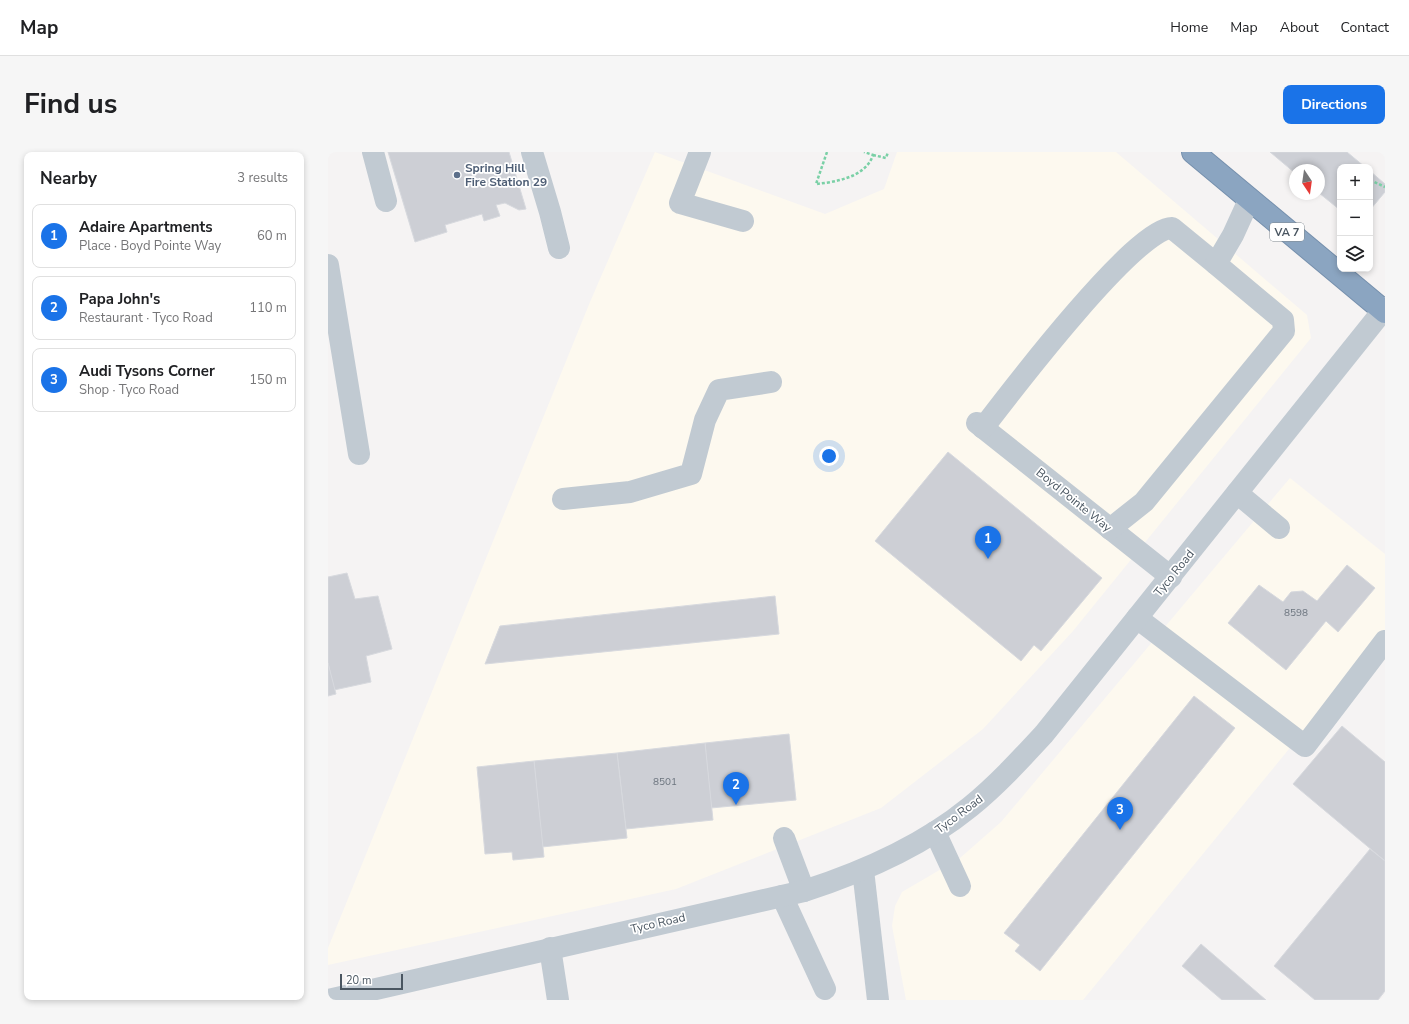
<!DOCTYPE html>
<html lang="en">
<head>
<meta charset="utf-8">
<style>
  :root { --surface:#fff; --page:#f6f6f6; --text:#202124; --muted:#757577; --line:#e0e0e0; --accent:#1a73e8 }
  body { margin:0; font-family:"Nunito Sans",sans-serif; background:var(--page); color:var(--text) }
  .controls { position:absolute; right:12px; top:12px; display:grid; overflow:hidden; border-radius:8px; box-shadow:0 2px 6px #0003 }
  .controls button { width:36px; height:36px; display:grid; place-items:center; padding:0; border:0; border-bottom:1px solid var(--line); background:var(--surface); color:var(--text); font:20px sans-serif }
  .compass { position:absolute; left:961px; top:12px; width:36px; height:36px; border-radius:50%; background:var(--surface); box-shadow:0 2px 6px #0003; rotate:167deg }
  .scale { position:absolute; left:12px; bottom:10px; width:63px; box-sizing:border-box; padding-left:4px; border:2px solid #4a5661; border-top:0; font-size:11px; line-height:14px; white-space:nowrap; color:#4a5661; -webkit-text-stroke:3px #fff; paint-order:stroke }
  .you { position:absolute; left:501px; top:304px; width:14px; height:14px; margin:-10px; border:3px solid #fff; border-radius:50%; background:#1a73e8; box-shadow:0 0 0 6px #1a73e833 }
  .badge { display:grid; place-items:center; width:26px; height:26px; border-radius:50%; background:var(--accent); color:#fff; font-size:13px; font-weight:700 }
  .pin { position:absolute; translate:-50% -33px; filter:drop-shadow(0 1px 2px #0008) }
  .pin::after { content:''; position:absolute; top:21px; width:14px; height:12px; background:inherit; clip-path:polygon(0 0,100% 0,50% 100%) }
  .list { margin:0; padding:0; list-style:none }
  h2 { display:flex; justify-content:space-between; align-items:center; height:52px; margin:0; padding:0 16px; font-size:17px }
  h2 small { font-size:13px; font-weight:400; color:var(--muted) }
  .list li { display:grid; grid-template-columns:26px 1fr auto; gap:12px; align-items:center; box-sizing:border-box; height:64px; margin:0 8px 8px; padding:0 8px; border:1px solid var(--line); border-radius:8px }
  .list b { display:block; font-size:15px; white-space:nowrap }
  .list p { margin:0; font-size:13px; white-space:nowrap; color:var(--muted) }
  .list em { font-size:13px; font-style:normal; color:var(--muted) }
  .icon { flex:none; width:22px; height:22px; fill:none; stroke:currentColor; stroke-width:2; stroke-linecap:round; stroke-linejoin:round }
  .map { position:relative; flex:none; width:1057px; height:848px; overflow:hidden; border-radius:8px }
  header { display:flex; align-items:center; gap:24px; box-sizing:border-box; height:56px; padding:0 20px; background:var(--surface); border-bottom:1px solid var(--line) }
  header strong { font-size:19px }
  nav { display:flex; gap:22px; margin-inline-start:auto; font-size:14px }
  .intro { display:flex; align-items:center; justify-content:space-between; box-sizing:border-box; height:96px; padding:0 24px }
  h1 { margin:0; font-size:28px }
  .button { padding:10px 18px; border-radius:8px; background:var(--accent); color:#fff; font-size:14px; font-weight:700 }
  main { display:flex; gap:24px; padding:0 24px }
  aside { flex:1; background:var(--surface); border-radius:8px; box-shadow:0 2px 6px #0003 }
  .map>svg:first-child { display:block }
  .commercial { fill:#fdf9ef }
  .building { fill:#cdcfd5; stroke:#d7d9de }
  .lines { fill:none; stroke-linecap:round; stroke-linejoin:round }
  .highway-casing { stroke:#7690ad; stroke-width:24 }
  .path { stroke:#7ad0a6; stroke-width:2.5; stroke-dasharray:3 2; stroke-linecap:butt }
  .minor { stroke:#c1cad2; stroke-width:22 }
  .highway { stroke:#8ba5c1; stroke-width:22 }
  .service-dot { fill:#5c6f8a; stroke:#fff; stroke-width:1.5 }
  .labels { text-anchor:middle; stroke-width:3.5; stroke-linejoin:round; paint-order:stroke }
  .number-label { font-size:10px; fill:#6b747e }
  .shield { fill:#fff; stroke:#808990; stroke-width:1 }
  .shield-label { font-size:11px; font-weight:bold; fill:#4a5661 }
  .service-label { font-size:12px; font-weight:bold; fill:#4e5e75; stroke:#fff; text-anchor:start }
  .street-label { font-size:12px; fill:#4a5661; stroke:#fff }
</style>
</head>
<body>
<header>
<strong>Map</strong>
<nav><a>Home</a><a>Map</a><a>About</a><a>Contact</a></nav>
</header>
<div class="intro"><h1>Find us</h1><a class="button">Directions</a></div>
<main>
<aside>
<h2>Nearby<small>3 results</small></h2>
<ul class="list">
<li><span class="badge">1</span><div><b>Adaire Apartments</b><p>Place · Boyd Pointe Way</p></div><em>60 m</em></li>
<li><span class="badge">2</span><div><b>Papa John's</b><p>Restaurant · Tyco Road</p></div><em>110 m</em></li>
<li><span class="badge">3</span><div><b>Audi Tysons Corner</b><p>Shop · Tyco Road</p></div><em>150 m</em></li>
</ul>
</aside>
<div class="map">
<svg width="1057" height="848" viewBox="0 0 1057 848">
  <rect width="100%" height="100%" fill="#f5f3f3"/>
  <g class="commercial">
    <path d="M 327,0 L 497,62 L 556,37 L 569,0 L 788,0 L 979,163 L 983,186 L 745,479 L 655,577 L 553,656 L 348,737 L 0,813 L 0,796 L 262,150 Z"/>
    <path d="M 962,326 L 1057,402 L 1057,480 L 755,848 L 578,848 L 564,774 L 567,754 L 574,740 L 632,706 L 673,670 Z"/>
  </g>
  <g class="building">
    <path d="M 60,0 L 181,0 L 198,57 L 191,58 L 177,51 L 168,53 L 172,64 L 156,69 L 154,62 L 117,73 L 119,80 L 87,90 Z"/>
    <path d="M 942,0 L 1019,0 L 1037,15 L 1012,15 L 1012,58 L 991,41 L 991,18 L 967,18 L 967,21 Z"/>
    <path d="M 1042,19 L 1057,32 L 1057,40 L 1042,58 Z"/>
    <path d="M 620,300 L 774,426 L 713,499 L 706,493 L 693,509 L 547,389 Z"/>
    <path d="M 1019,413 L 1047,436 L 1010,480 L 998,469 L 958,518 L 900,471 L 931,433 L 955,450 L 963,440 L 975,439 L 989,449 Z"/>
    <path d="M 19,421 L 27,447 L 50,444 L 64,497 L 38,504 L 43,530 L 6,538 L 0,511 L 0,425 Z"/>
    <path d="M 447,444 L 451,482 L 157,512 L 172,474 Z"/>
    <path d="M 0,511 L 8,542 L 0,544 Z"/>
    <path d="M 866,544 L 907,576 L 712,819 L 687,799 L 692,793 L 676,781 Z"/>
    <path d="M 1014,574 L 1057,610 L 1057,709 L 965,632 Z"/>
    <path d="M 461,582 L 468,648 L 383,656 L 377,591 Z"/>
    <path d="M 377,591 L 385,668 L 298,677 L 289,601 Z"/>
    <path d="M 289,601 L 299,686 L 214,695 L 206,609 Z"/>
    <path d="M 206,609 L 216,705 L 185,708 L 184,700 L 157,702 L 149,615 Z"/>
    <path d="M 1042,697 L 1057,709 L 1057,839 L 1050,848 L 987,848 L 946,814 Z"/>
    <path d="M 873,792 L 938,848 L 894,848 L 854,814 Z"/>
  </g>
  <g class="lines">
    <g class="highway-casing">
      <path id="highway" d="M 865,0 L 1057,160"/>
    </g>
    <g class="path">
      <path d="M 499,0 L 488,32 C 508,30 538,25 545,3 L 536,0"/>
      <path d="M 545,3 L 558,6 L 560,0"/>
      <path d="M 1042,28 L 1057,35"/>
    </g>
    <g class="minor">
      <path d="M 45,0 L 58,49"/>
      <path d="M 204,0 L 222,60 L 231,96"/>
      <path d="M 372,0 L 352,51 L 415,69"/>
      <path d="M 0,113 L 31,302"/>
      <path d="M 649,271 L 843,425"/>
      <path d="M 655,276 C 681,242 808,75 844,76 L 888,112"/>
      <path d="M 909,341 L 951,376"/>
      <path d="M 235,347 L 302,340 L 363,322 L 377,268 L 391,238 L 443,230"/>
      <path d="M 782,377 L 816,350 L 956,179 L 955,168 L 888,112 L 905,83 L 921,48"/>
      <path d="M 809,466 L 977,594 L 1057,489"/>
      <path d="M 607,680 L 632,734"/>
      <path d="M 456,686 L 476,739"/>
      <path d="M 535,718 L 550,848"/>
      <path d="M 454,744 L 497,837"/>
      <path d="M 222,796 L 230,848"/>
      <path d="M 0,848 L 476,739 C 535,720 593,695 642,655 C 669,633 692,608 716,582 L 1057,156"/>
    </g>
    <use href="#highway" class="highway"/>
  </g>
  <circle class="service-dot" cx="129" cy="23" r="4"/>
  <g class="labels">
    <g class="number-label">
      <text x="968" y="464">8598</text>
      <text x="337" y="633">8501</text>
    </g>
    <rect class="shield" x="942" y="71" width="34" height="18" rx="3"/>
    <g class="shield-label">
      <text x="959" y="84">VA 7</text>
    </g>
    <g class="service-label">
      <text x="137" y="20">Spring Hill<tspan x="137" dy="14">Fire Station 29</tspan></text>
    </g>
    <g class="street-label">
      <text transform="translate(746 348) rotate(39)" y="4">Boyd Pointe Way</text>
      <text transform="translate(846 421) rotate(-51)" y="4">Tyco Road</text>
      <text transform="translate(631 662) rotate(-37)" y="4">Tyco Road</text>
      <text transform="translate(330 771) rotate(-13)" y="4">Tyco Road</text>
    </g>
  </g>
</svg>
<div class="controls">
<button>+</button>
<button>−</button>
<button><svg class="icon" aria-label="layers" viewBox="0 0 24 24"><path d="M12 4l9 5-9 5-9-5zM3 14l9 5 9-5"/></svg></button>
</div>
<svg class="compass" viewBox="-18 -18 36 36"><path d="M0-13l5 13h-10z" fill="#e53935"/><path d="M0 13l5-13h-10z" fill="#757577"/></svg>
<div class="scale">20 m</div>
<div class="you"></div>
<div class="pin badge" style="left:660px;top:407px">1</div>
<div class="pin badge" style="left:408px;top:653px">2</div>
<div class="pin badge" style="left:792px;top:678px">3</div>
</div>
</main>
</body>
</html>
